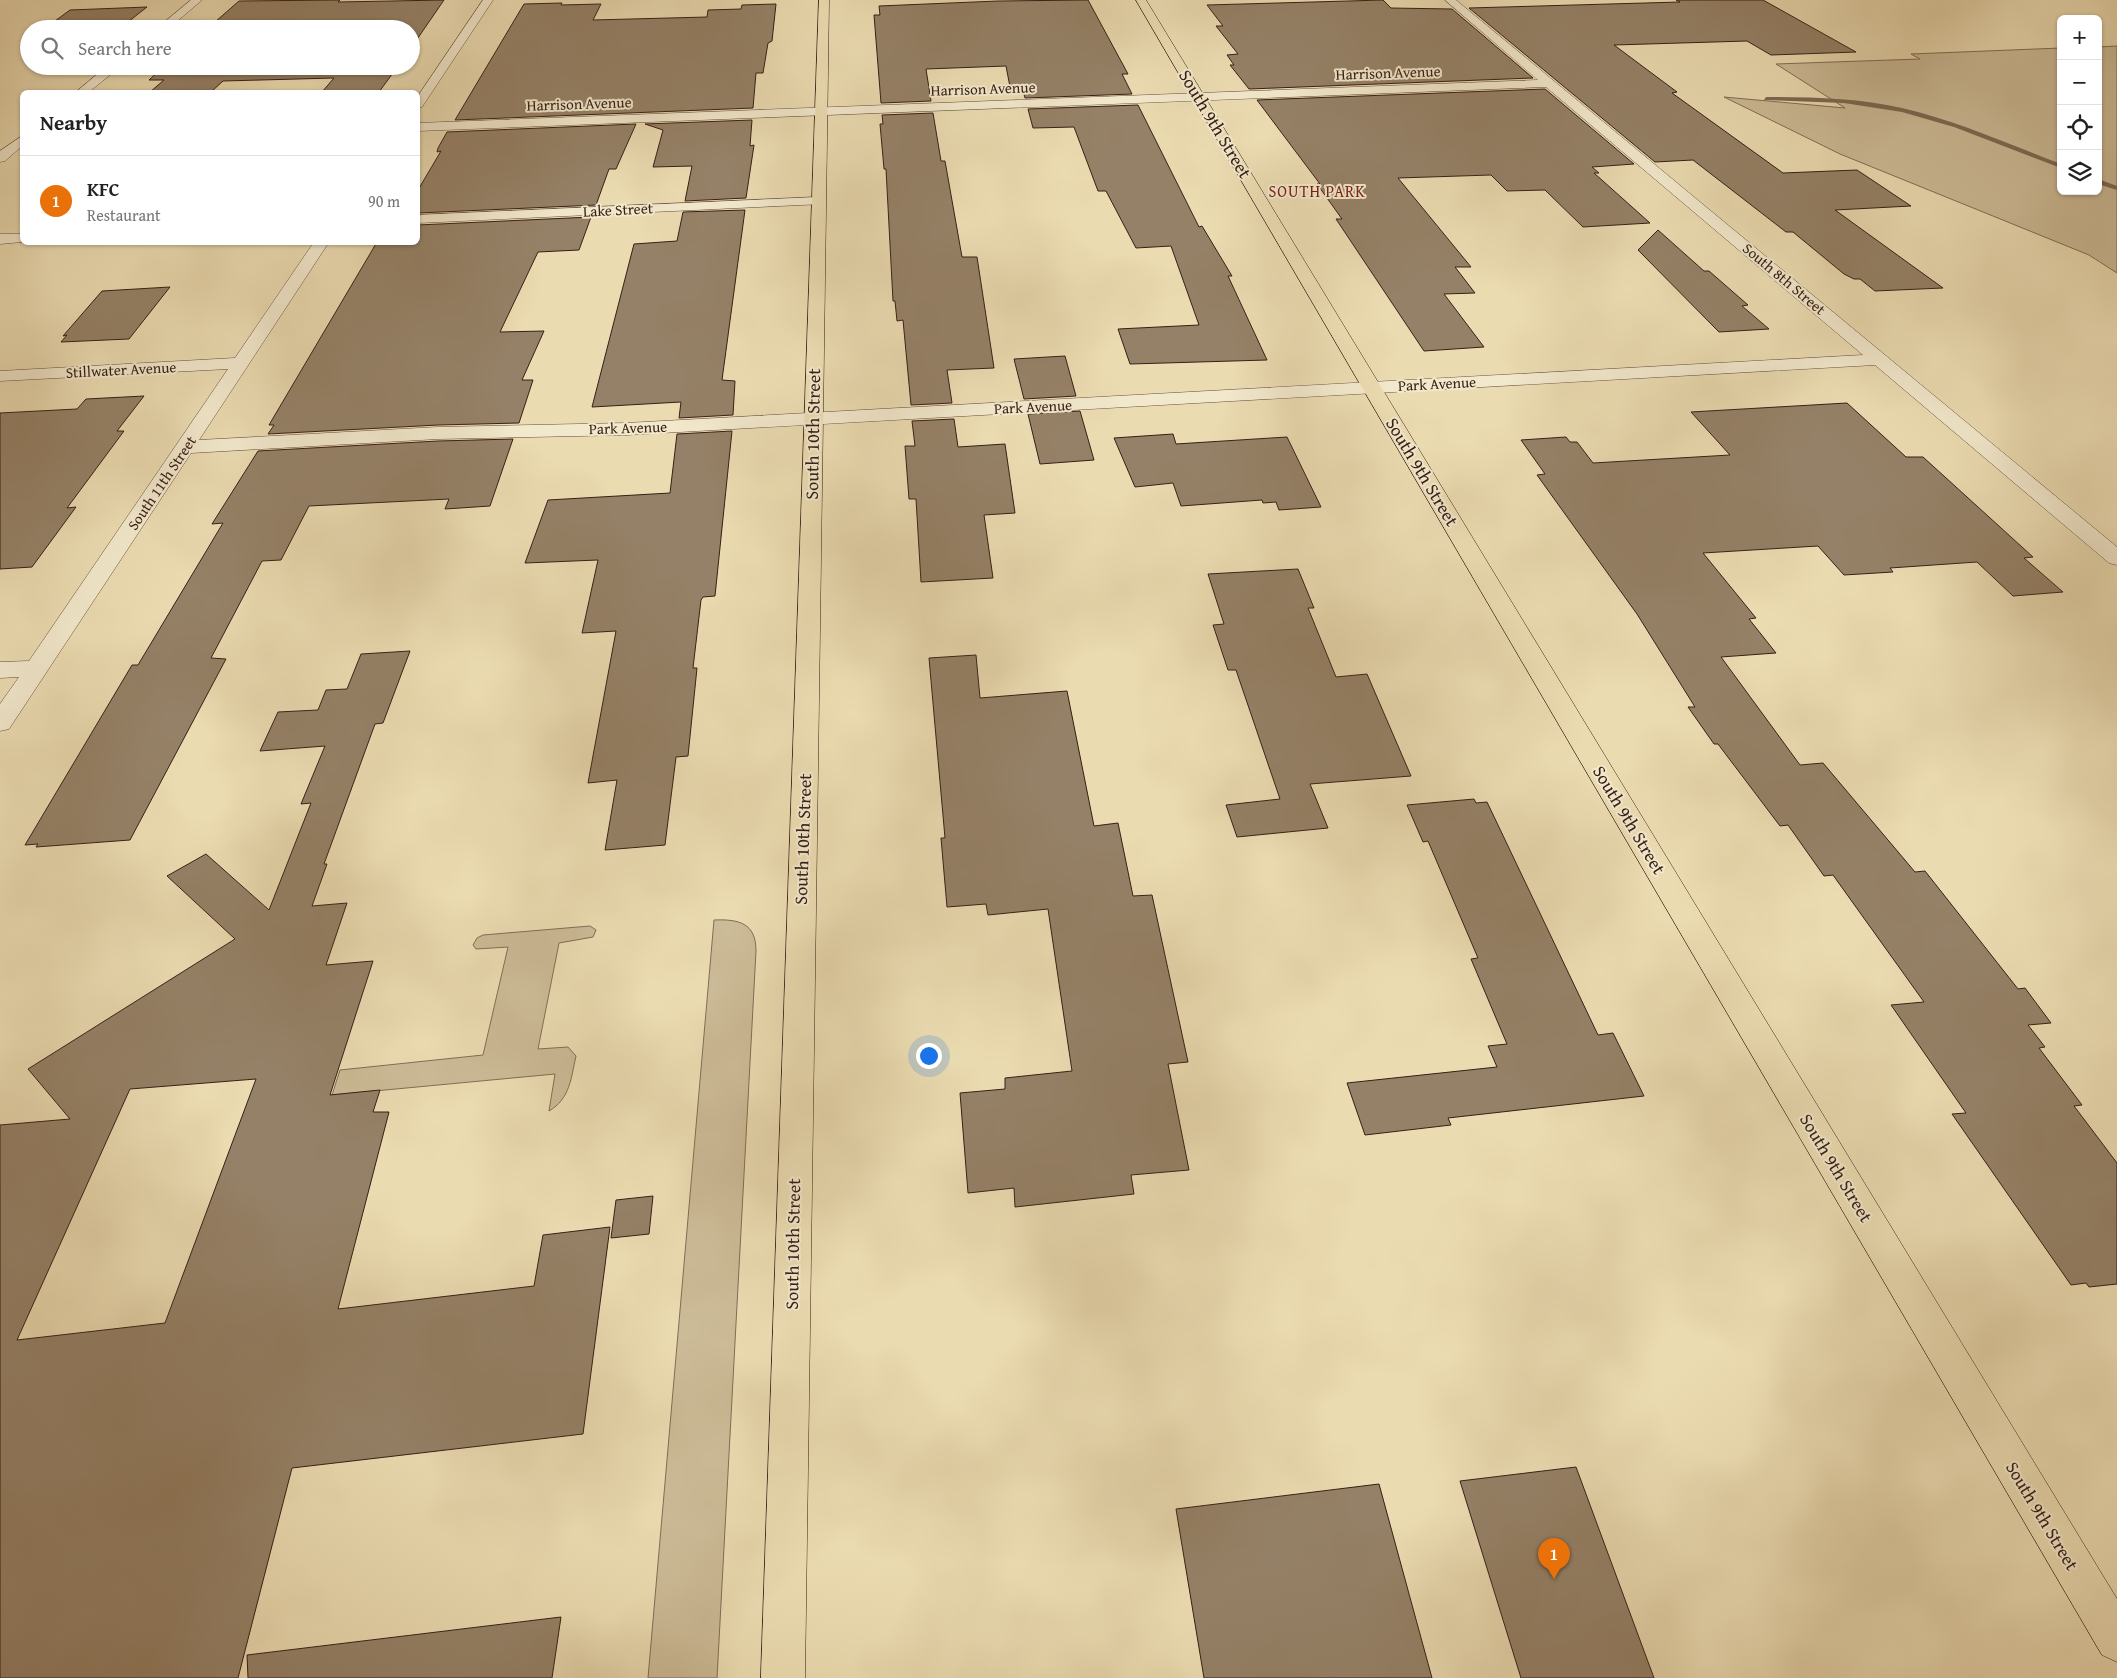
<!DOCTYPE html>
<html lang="en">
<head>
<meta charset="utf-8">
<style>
  :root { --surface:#fff; --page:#f2f2f2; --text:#222; --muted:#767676; --line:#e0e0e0; --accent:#0f766e }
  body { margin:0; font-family:"Gentium Book Plus",serif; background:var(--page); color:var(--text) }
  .controls { position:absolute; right:15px; top:15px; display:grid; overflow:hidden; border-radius:8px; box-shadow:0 1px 4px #0004 }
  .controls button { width:45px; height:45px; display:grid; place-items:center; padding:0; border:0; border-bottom:1px solid var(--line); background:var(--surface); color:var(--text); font:25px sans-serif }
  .you { position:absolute; left:928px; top:1055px; width:18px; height:18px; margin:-12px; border:4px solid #fff; border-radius:50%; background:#1a73e8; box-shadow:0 0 0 8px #1a73e833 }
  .badge { display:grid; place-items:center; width:32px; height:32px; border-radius:50%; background:var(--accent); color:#fff; font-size:16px; font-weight:700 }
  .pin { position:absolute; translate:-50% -41px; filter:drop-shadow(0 1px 2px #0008) }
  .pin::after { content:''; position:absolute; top:26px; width:18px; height:15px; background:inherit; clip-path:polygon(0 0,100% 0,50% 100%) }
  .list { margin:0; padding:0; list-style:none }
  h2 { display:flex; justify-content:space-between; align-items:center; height:65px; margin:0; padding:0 20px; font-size:21px }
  h2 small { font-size:16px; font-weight:400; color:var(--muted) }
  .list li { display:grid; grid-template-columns:32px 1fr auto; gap:15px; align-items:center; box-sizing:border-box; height:90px; padding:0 20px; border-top:1px solid var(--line) }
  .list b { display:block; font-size:19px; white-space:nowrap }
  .list p { margin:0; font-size:16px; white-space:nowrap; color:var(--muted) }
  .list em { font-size:16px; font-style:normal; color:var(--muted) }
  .icon { flex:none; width:28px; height:28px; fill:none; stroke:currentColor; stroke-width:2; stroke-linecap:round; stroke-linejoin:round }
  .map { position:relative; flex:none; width:2117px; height:1678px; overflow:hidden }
  .search { position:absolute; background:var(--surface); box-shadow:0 1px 4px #0004; left:20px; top:20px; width:400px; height:55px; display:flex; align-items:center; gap:12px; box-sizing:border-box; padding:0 18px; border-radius:28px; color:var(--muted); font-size:19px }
  .panel { position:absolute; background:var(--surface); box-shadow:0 1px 4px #0004; left:20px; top:90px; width:400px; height:155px; border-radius:8px }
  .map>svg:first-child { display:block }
  .green { fill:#ccbb97; stroke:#826d56 }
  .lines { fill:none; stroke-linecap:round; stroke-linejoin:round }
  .stream { fill:#7e6953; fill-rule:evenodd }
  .building { fill:#958167; stroke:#371f16; fill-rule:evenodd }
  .minor-casing { stroke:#644e3d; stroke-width:1 }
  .major-casing { stroke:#371f16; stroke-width:1 }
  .minor { fill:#f2e8cc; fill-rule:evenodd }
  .major { fill:#ebdbb1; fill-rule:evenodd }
  .labels { text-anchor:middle; stroke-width:4; stroke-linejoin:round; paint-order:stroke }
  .far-street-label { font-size:15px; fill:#371f16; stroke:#f2e8cc }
  .far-neighbourhood-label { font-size:16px; letter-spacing:1px; fill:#7a1f14; stroke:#f2e8cc }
  .street-label { font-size:18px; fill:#371f16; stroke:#f2e8cc }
</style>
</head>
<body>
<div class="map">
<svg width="2117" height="1678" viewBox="0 0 2117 1678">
  <rect width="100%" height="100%" fill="#ebdbb1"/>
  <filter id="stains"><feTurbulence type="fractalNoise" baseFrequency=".004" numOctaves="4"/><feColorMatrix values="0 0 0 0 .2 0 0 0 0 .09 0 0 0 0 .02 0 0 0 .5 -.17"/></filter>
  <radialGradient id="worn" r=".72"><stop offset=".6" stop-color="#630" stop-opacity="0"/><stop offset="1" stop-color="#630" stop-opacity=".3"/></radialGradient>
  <g class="green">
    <path d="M 2117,46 L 2117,273 L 2089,255 L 1840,154 L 1724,97 L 1845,108 L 1776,64 L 1920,59 L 1911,54 L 2061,48 L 2061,191 L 2098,191 L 2098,47 Z"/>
    <path d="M 714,920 C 739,919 756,923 756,951 L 717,1678 L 648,1678 Z"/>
    <path d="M 590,926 L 596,930 L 593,937 L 559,943 L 538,1049 L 568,1047 L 576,1056 C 571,1078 570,1099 549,1111 L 555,1074 L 332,1095 L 340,1070 L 483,1055 L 508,947 L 476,949 L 473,945 L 477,938 L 483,935 Z"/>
  </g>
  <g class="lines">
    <g class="stream">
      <path d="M 1766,97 C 1812,97 1858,98 1902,108 C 1957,121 2009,144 2061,164 L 2061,168 L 1954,127 L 1902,112 L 1844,103 L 1764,100 Z"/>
      <path d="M 2098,179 L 2117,186 L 2117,190 L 2098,184 Z"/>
    </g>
  </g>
  <g class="building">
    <path d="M 340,0 L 338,2 L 444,0 L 411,48 L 411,29 L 207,29 L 239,1 Z"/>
    <path d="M 1088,0 L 1128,74 L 1122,74 L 1132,94 L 1025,98 L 1022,87 L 1010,87 L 1006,66 L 926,69 L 931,101 L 881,103 L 874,15 L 880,15 L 879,6 L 998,1 Z"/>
    <path d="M 1383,0 L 1391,8 L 1452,9 L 1533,78 L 1249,89 L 1230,65 L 1234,65 L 1227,55 L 1238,54 L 1216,26 L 1223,26 L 1207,5 Z"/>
    <path d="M 1676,0 L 1763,0 L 1856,52 L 1771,55 L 1747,41 L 1614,45 L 1677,92 L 1672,93 L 1783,173 L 1857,170 L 1911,206 L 1835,210 L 1943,288 L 1875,291 L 1860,279 L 1854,279 L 1844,274 L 1793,232 L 1786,232 L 1693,160 L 1655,162 L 1469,8 L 1680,2 Z"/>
    <path d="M 562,3 L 561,5 L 601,4 L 593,20 L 707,17 L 708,10 L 741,9 L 742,5 L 776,4 L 772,41 L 768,43 L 763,73 L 756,73 L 753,108 L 455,120 L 524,4 Z"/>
    <path d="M 147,7 L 119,29 L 44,29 L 70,10 Z"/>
    <path d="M 164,66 L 398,66 L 379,92 L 322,92 L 334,78 L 223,81 L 211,92 L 150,92 L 164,80 L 149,80 Z"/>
    <path d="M 1545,89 L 1634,164 L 1592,167 L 1599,173 L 1594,173 L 1650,223 L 1583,227 L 1545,190 L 1507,191 L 1491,175 L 1398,178 L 1471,267 L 1455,267 L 1475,293 L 1444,294 L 1484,347 L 1424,351 L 1336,219 L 1342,219 L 1317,184 L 1320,184 L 1257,100 Z"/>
    <path d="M 1138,105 L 1199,227 L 1202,226 L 1232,276 L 1228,276 L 1267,360 L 1130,364 L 1118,329 L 1199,325 L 1171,246 L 1136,248 L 1106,191 L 1098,191 L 1074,127 L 1033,128 L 1028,109 Z"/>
    <path d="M 933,113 L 941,161 L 945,161 L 962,257 L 977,257 L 994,368 L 947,370 L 952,403 L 911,405 L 903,320 L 897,321 L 895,301 L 893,301 L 886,169 L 884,169 L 880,124 L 883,124 L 882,115 Z"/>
    <path d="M 752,120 L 750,146 L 754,145 L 746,198 L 685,201 L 692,166 L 653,167 L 663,130 L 645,124 Z"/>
    <path d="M 636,124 L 616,169 L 609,169 L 596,205 L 418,213 L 418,190 L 441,151 L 437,152 L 438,148 L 447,132 Z"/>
    <path d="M 745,210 L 722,380 L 735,381 L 733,415 L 679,418 L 681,402 L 592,407 L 634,244 L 677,241 L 683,212 Z"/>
    <path d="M 591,217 L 579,250 L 538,252 L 500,332 L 544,331 L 522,380 L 533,380 L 519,423 L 438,425 L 268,434 L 274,425 L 269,425 L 377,242 L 418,242 L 418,225 Z"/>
    <path d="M 1658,230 L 1704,271 L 1709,271 L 1748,305 L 1742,306 L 1769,329 L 1719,332 L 1638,250 Z"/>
    <path d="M 170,287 L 129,339 L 61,342 L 67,335 L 63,336 L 102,291 Z"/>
    <path d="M 1065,356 L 1076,396 L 1024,399 L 1014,359 Z"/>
    <path d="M 144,396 L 117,431 L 124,431 L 67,508 L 76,507 L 32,567 L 0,569 L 0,413 L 77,409 L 86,399 Z"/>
    <path d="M 1847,403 L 1906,457 L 1923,457 L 2033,557 L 2024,558 L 2063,592 L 2013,596 L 1977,562 L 1890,568 L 1893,572 L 1844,575 L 1818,546 L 1703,553 L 1756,618 L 1749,619 L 1776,653 L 1721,657 L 1800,765 L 1823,763 L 1915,872 L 1925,871 L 2018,989 L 2025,988 L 2051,1023 L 2028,1025 L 2045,1047 L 2039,1048 L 2082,1105 L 2074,1106 L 2117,1163 L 2117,1284 L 2089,1287 L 2086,1283 L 2071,1285 L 1952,1114 L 1966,1113 L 1891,1005 L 1924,1002 L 1833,875 L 1824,876 L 1788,825 L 1780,826 L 1718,744 L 1714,744 L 1688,707 L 1695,707 L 1637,614 L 1537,475 L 1545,474 L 1521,440 L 1566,437 L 1570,442 L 1577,442 L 1593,463 L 1730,455 L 1691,412 Z"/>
    <path d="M 1080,411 L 1094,460 L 1040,464 L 1028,414 Z"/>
    <path d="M 954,419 L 958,447 L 1005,444 L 1015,513 L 984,515 L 993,578 L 921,582 L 916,499 L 909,499 L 905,446 L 915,446 L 912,421 Z"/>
    <path d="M 732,431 L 715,596 L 703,597 L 701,600 L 693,668 L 697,668 L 688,756 L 676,757 L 665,845 L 605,850 L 617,780 L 588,783 L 616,631 L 582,633 L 598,560 L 525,563 L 548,500 L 670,493 L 677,434 Z"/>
    <path d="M 1173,434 L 1176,444 L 1287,437 L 1321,507 L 1279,510 L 1276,502 L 1263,503 L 1262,500 L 1181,506 L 1173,483 L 1135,487 L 1114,438 Z"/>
    <path d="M 513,439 L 490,506 L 445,509 L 449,499 L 309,506 L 281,560 L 262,561 L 211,658 L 226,659 L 130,840 L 36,847 L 38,844 L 25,845 L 132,665 L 138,665 L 223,523 L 212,524 L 258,451 L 438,441 Z"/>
    <path d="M 1298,569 L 1314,608 L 1308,608 L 1336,677 L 1367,674 L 1411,776 L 1310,784 L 1328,828 L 1237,837 L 1226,805 L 1280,799 L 1236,670 L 1228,670 L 1213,625 L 1224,624 L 1208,574 Z"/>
    <path d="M 410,651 L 383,723 L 375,724 L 324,864 L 327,864 L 312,906 L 347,903 L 326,965 L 373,961 L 330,1095 L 380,1090 L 373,1112 L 389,1112 L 338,1309 L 534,1286 L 543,1235 L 610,1227 L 583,1434 L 292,1468 L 238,1678 L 0,1678 L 0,1125 L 70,1119 L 28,1069 L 235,939 L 167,876 L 206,854 L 269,910 L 311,803 L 301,804 L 325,746 L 260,751 L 278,712 L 318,710 L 326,690 L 347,689 L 361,654 ZM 256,1079 L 165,1323 L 17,1340 L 130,1089 Z"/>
    <path d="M 976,655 L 980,698 L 1067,691 L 1094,826 L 1118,823 L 1133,896 L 1152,895 L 1188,1062 L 1168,1064 L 1189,1170 L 1131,1175 L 1134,1194 L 1015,1207 L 1014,1188 L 968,1193 L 960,1093 L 1005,1089 L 1005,1078 L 1072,1071 L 1048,909 L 988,915 L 986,904 L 947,907 L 941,838 L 945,838 L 929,658 Z"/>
    <path d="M 1474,799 L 1476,803 L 1487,802 L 1598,1035 L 1613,1033 L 1644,1096 L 1448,1118 L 1451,1125 L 1365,1135 L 1347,1083 L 1497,1067 L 1488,1046 L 1507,1044 L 1471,959 L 1478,958 L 1428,841 L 1423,842 L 1407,805 Z"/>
    <path d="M 653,1196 L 649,1234 L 611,1238 L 616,1200 Z"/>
    <path d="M 1576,1467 L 1654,1678 L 1521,1678 L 1460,1481 Z"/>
    <path d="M 1379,1484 L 1432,1678 L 1204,1678 L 1176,1509 Z"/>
    <path d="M 561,1617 L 552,1678 L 248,1678 L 247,1655 Z"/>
  </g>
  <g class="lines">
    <g class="minor-casing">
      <g id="minor">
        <path d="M 191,0 L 202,0 L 168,29 L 156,29 Z"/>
        <path d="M 483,0 L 493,0 L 422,107 L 418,108 L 418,96 Z"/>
        <path d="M 1445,0 L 1456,0 L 2117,547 L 2117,565 L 2109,563 L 1875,365 L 626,435 L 438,439 L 191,453 L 9,729 L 0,731 L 0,704 L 19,677 L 0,678 L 0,662 L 29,661 L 228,369 L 0,381 L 0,371 L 235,358 L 314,242 L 329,242 L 199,440 L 438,427 L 626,423 L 1863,355 L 1546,87 L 418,131 L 418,123 L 1538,80 Z"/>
        <path d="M 107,66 L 121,66 L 89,92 L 76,92 Z"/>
        <path d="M 22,136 L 22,146 L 5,161 L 0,162 L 0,151 Z"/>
        <path d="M 818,197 L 825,201 L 823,204 L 418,223 L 418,215 Z"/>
        <path d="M 0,234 L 22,234 L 22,242 L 0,244 Z"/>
      </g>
    </g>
    <g class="major-casing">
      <g id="major">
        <path d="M 819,0 L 829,0 L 805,1678 L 761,1678 Z"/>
        <path d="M 1136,0 L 1146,0 L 2117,1599 L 2117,1662 L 2102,1655 Z"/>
      </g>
    </g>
    <use href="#minor" class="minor"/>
    <use href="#major" class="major"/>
  </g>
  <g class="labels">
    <g class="far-street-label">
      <text transform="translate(1388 73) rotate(-2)" y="5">Harrison Avenue</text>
      <text transform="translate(983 89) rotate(-2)" y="5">Harrison Avenue</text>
      <text transform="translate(579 104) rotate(-2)" y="5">Harrison Avenue</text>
      <text transform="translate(618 210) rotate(-3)" y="5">Lake Street</text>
      <text transform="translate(1784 279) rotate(40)" y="5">South 8th Street</text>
      <text transform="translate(121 370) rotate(-3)" y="5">Stillwater Avenue</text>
      <text transform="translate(1437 384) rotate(-3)" y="5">Park Avenue</text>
      <text transform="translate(1033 407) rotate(-3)" y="5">Park Avenue</text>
      <text transform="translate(628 428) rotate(-2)" y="5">Park Avenue</text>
      <text transform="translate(162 483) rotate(-56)" y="5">South 11th Street</text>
    </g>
    <g class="far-neighbourhood-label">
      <text x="1317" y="197">SOUTH PARK</text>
    </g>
    <g class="street-label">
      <text transform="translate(1215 124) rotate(59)" y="6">South 9th Street</text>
      <text transform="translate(813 434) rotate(-89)" y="6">South 10th Street</text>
      <text transform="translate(1422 472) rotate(59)" y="6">South 9th Street</text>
      <text transform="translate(1629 820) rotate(59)" y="6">South 9th Street</text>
      <text transform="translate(803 839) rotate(-88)" y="6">South 10th Street</text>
      <text transform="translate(1836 1168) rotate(59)" y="6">South 9th Street</text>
      <text transform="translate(793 1244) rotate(-89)" y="6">South 10th Street</text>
      <text transform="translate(2042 1516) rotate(59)" y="6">South 9th Street</text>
    </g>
  </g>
  <rect width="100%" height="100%" filter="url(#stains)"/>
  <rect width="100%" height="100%" fill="url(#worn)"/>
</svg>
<div class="controls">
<button>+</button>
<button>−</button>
<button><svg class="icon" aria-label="locate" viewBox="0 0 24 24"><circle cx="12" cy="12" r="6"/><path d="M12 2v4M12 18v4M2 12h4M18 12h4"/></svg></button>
<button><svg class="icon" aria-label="layers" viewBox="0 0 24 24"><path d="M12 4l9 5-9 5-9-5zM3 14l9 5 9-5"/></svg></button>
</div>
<div class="you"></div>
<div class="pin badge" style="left:1554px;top:1579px;background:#e8710a">1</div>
<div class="search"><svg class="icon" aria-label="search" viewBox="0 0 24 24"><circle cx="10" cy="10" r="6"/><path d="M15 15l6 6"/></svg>Search here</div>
<section class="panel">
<h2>Nearby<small></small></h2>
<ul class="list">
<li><span class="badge" style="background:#e8710a">1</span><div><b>KFC</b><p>Restaurant</p></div><em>90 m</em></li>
</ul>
</section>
</div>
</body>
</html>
